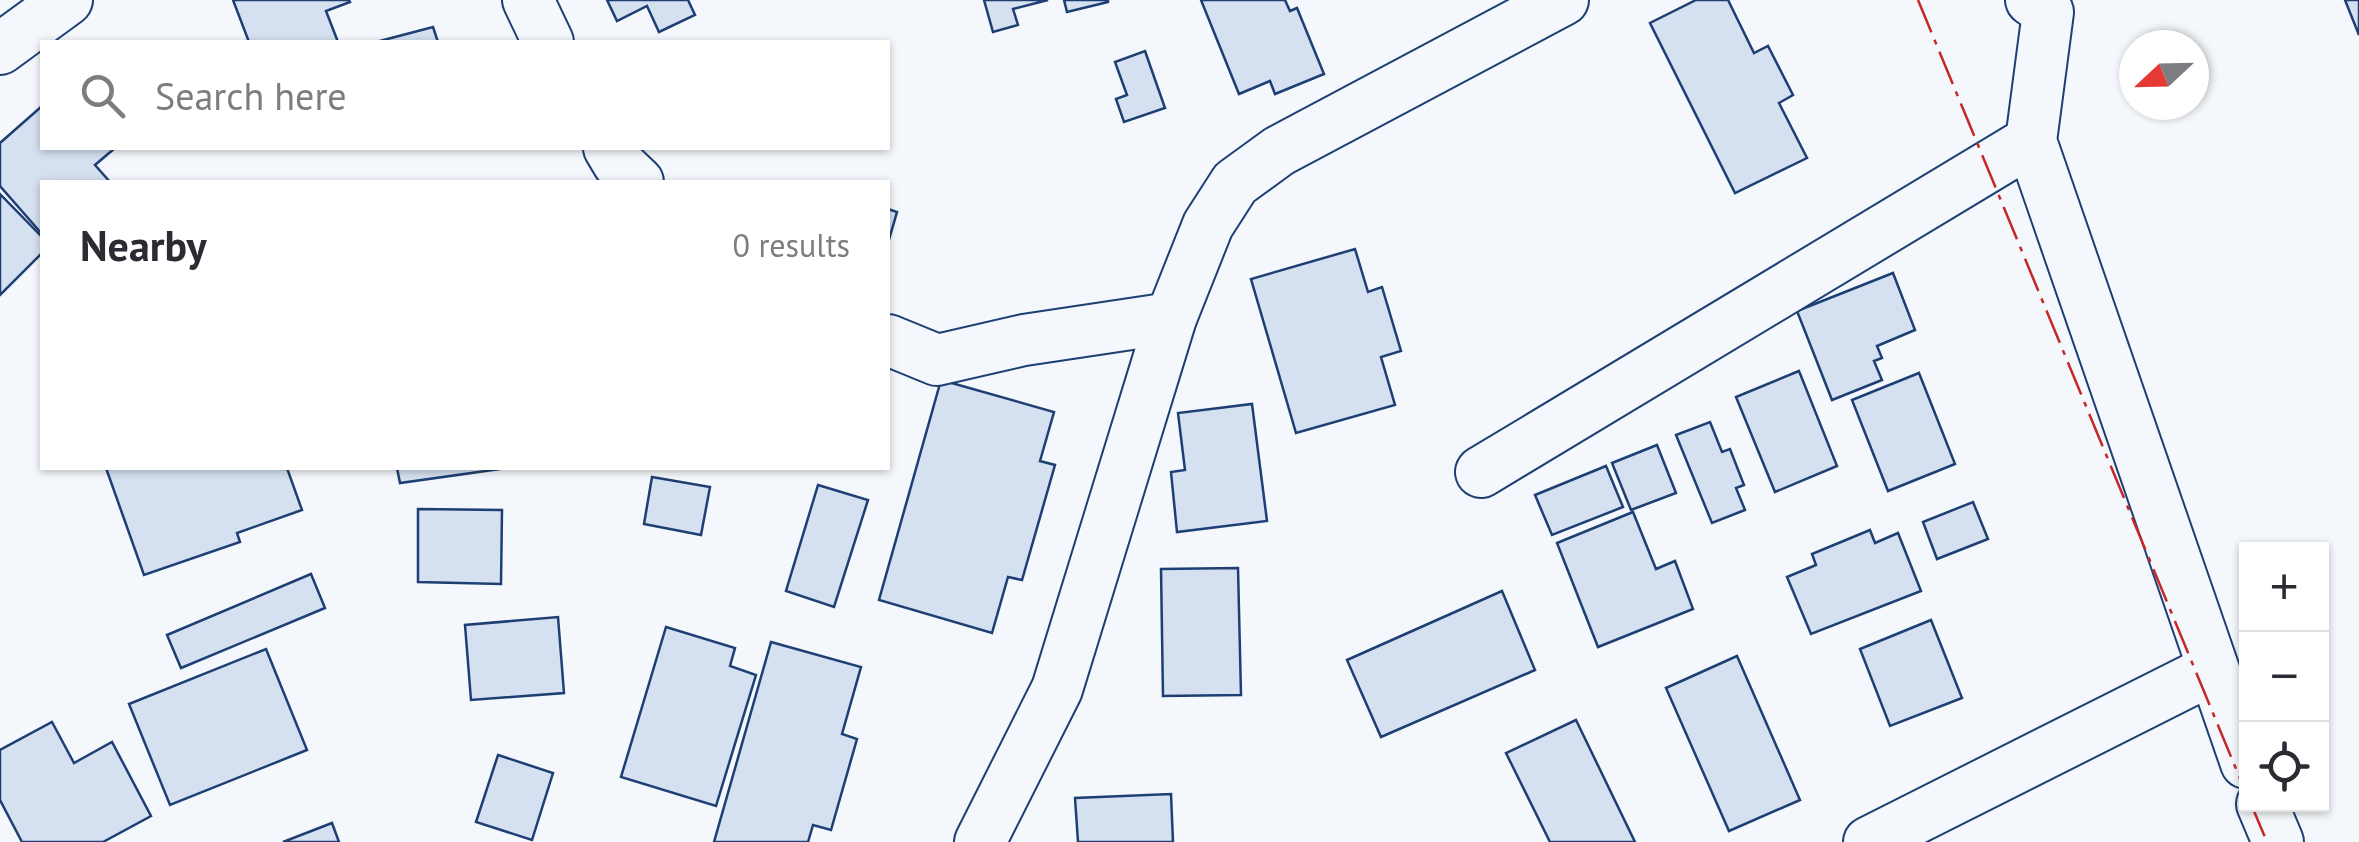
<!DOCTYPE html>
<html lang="en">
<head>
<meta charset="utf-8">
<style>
  :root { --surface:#fff; --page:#f7f7f7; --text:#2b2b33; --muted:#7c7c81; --line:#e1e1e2 }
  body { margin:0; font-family:"PT Sans",sans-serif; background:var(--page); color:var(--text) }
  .controls { position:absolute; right:30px; bottom:30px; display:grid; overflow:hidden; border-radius:0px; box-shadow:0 2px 8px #0004 }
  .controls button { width:90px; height:90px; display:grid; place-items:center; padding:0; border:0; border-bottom:2px solid var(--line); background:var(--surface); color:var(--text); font:50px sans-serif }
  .compass { position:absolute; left:2119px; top:30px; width:90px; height:90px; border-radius:50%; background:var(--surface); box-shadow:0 2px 8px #0004; rotate:248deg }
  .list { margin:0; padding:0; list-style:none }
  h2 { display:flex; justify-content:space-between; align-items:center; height:130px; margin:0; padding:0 40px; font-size:42px }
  h2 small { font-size:32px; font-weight:400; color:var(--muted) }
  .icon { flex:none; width:55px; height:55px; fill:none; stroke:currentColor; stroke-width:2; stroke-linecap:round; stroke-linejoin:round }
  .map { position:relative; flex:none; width:2359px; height:842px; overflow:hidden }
  .search { position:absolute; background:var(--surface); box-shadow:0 2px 8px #0004; left:40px; top:40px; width:850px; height:110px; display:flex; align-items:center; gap:25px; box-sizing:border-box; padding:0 35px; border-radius:0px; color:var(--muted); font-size:38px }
  .panel { position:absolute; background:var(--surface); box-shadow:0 2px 8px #0004; left:40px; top:180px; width:850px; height:290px; border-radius:0px }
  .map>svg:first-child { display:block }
  .building { fill:#d5e0f0; stroke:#1d3f73; stroke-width:2.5 }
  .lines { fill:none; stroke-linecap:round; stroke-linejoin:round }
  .street-casing { stroke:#1d3f73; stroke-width:54 }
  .street { stroke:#f4f7fb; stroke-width:50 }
  .power { stroke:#c62828; stroke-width:2.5; stroke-dasharray:35 8 5 8; stroke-linecap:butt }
</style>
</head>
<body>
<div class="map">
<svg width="2359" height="842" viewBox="0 0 2359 842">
  <rect width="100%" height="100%" fill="#f4f7fb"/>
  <g class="building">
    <path d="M 233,0 L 349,0 L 350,2 L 326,11 L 338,42 L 249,42 Z"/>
    <path d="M 607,0 L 688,0 L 695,15 L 659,32 L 647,6 L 617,21 Z"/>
    <path d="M 984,0 L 1048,0 L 1013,9 L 1018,25 L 993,32 Z"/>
    <path d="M 1064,0 L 1108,0 L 1108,2 L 1067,12 Z"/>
    <path d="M 1201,0 L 1285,0 L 1290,11 L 1297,8 L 1324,74 L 1275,94 L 1270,81 L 1239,94 Z"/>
    <path d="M 1696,0 L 1728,0 L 1754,53 L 1768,46 L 1793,95 L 1779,103 L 1807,158 L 1735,193 L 1650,23 Z"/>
    <path d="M 2345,0 L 2359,0 L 2359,35 Z"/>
    <path d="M 433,27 L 438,42 L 376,42 Z"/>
    <path d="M 1145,51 L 1165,108 L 1124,122 L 1116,99 L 1127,95 L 1115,62 Z"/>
    <path d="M 42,106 L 42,148 L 115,148 L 95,165 L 110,182 L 42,182 L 42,234 L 0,186 L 0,143 Z"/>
    <path d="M 0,194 L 42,237 L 42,253 L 0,295 Z"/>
    <path d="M 888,209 L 897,212 L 888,243 Z"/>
    <path d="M 1355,249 L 1368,292 L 1382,287 L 1401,351 L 1381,357 L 1395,405 L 1296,433 L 1251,279 Z"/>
    <path d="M 1893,273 L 1915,330 L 1877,346 L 1882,358 L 1874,361 L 1882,380 L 1832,400 L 1797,311 Z"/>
    <path d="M 1799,371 L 1837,466 L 1775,492 L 1736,397 Z"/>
    <path d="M 1919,373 L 1955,464 L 1888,491 L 1852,400 Z"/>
    <path d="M 941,380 L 1054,412 L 1040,461 L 1055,465 L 1022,580 L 1008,577 L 992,633 L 879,600 Z"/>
    <path d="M 1252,404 L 1267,521 L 1177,532 L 1171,472 L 1185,470 L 1178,413 Z"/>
    <path d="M 1710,422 L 1722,452 L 1730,449 L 1744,485 L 1736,488 L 1745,510 L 1712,523 L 1676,435 Z"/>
    <path d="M 1657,445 L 1676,493 L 1631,510 L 1612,463 Z"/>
    <path d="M 1606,466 L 1623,507 L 1552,535 L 1535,495 Z"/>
    <path d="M 106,468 L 287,468 L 302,510 L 237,533 L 240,542 L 144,575 Z"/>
    <path d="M 397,468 L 507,468 L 400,483 Z"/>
    <path d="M 652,477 L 710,487 L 701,535 L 644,524 Z"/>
    <path d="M 818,485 L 868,500 L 834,607 L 786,591 Z"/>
    <path d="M 1973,502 L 1988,539 L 1937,559 L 1923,522 Z"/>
    <path d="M 418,509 L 502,510 L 501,584 L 418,582 Z"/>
    <path d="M 1633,512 L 1656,569 L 1675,561 L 1693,609 L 1598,647 L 1557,543 Z"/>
    <path d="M 1870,530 L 1875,543 L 1898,533 L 1921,591 L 1811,634 L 1787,577 L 1816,565 L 1812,554 Z"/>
    <path d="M 1238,568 L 1241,695 L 1163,696 L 1161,569 Z"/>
    <path d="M 311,574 L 325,608 L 181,668 L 167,635 Z"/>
    <path d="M 1502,591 L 1535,670 L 1381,737 L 1347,660 Z"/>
    <path d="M 558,617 L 564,693 L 471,700 L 465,625 Z"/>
    <path d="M 1931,620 L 1962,698 L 1890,726 L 1860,649 Z"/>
    <path d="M 666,627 L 735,648 L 730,666 L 756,675 L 716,806 L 621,777 Z"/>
    <path d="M 771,642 L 861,667 L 842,734 L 857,739 L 831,830 L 813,825 L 808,842 L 714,842 Z"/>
    <path d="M 266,649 L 307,750 L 170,805 L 129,704 Z"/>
    <path d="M 1737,656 L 1800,800 L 1729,831 L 1666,688 Z"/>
    <path d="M 1576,720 L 1635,842 L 1550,842 L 1506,753 Z"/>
    <path d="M 52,722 L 74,763 L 112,742 L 151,816 L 103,842 L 22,842 L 0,800 L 0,750 Z"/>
    <path d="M 498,755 L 553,773 L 532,840 L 476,822 Z"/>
    <path d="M 1171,794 L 1173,842 L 1078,842 L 1075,798 Z"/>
    <path d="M 332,823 L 339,842 L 283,842 Z"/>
  </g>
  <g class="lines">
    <g class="street-casing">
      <g id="street">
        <path d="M 528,0 L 548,42"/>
        <path d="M 2031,0 L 2048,12 L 2031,141 L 2246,763"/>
        <path d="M 0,49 L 67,0"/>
        <path d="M 609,148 L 618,163 L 638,182"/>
        <path d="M 888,340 L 937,360 L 1024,340 L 1171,318"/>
        <path d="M 1481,472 L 2031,141"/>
        <path d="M 2262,804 L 2278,842"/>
        <path d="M 980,842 L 1057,689 L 1171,318 L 1208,225 L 1235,183 L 1279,151 L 1563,0"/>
        <path d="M 1869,842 L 2213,669"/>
      </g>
    </g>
    <use href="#street" class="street"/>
    <g class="power">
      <path d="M 1918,0 L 2246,793"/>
      <path d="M 2251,804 L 2267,842"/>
    </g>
  </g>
</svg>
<div class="controls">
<button>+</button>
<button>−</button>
<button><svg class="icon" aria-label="locate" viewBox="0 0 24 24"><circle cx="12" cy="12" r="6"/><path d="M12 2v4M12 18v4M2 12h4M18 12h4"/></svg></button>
</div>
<svg class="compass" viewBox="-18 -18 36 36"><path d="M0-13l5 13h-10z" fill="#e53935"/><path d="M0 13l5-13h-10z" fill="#7c7c81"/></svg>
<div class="search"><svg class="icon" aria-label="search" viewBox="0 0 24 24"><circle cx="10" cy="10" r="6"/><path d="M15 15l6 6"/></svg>Search here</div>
<section class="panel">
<h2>Nearby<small>0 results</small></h2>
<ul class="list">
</ul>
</section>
</div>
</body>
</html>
